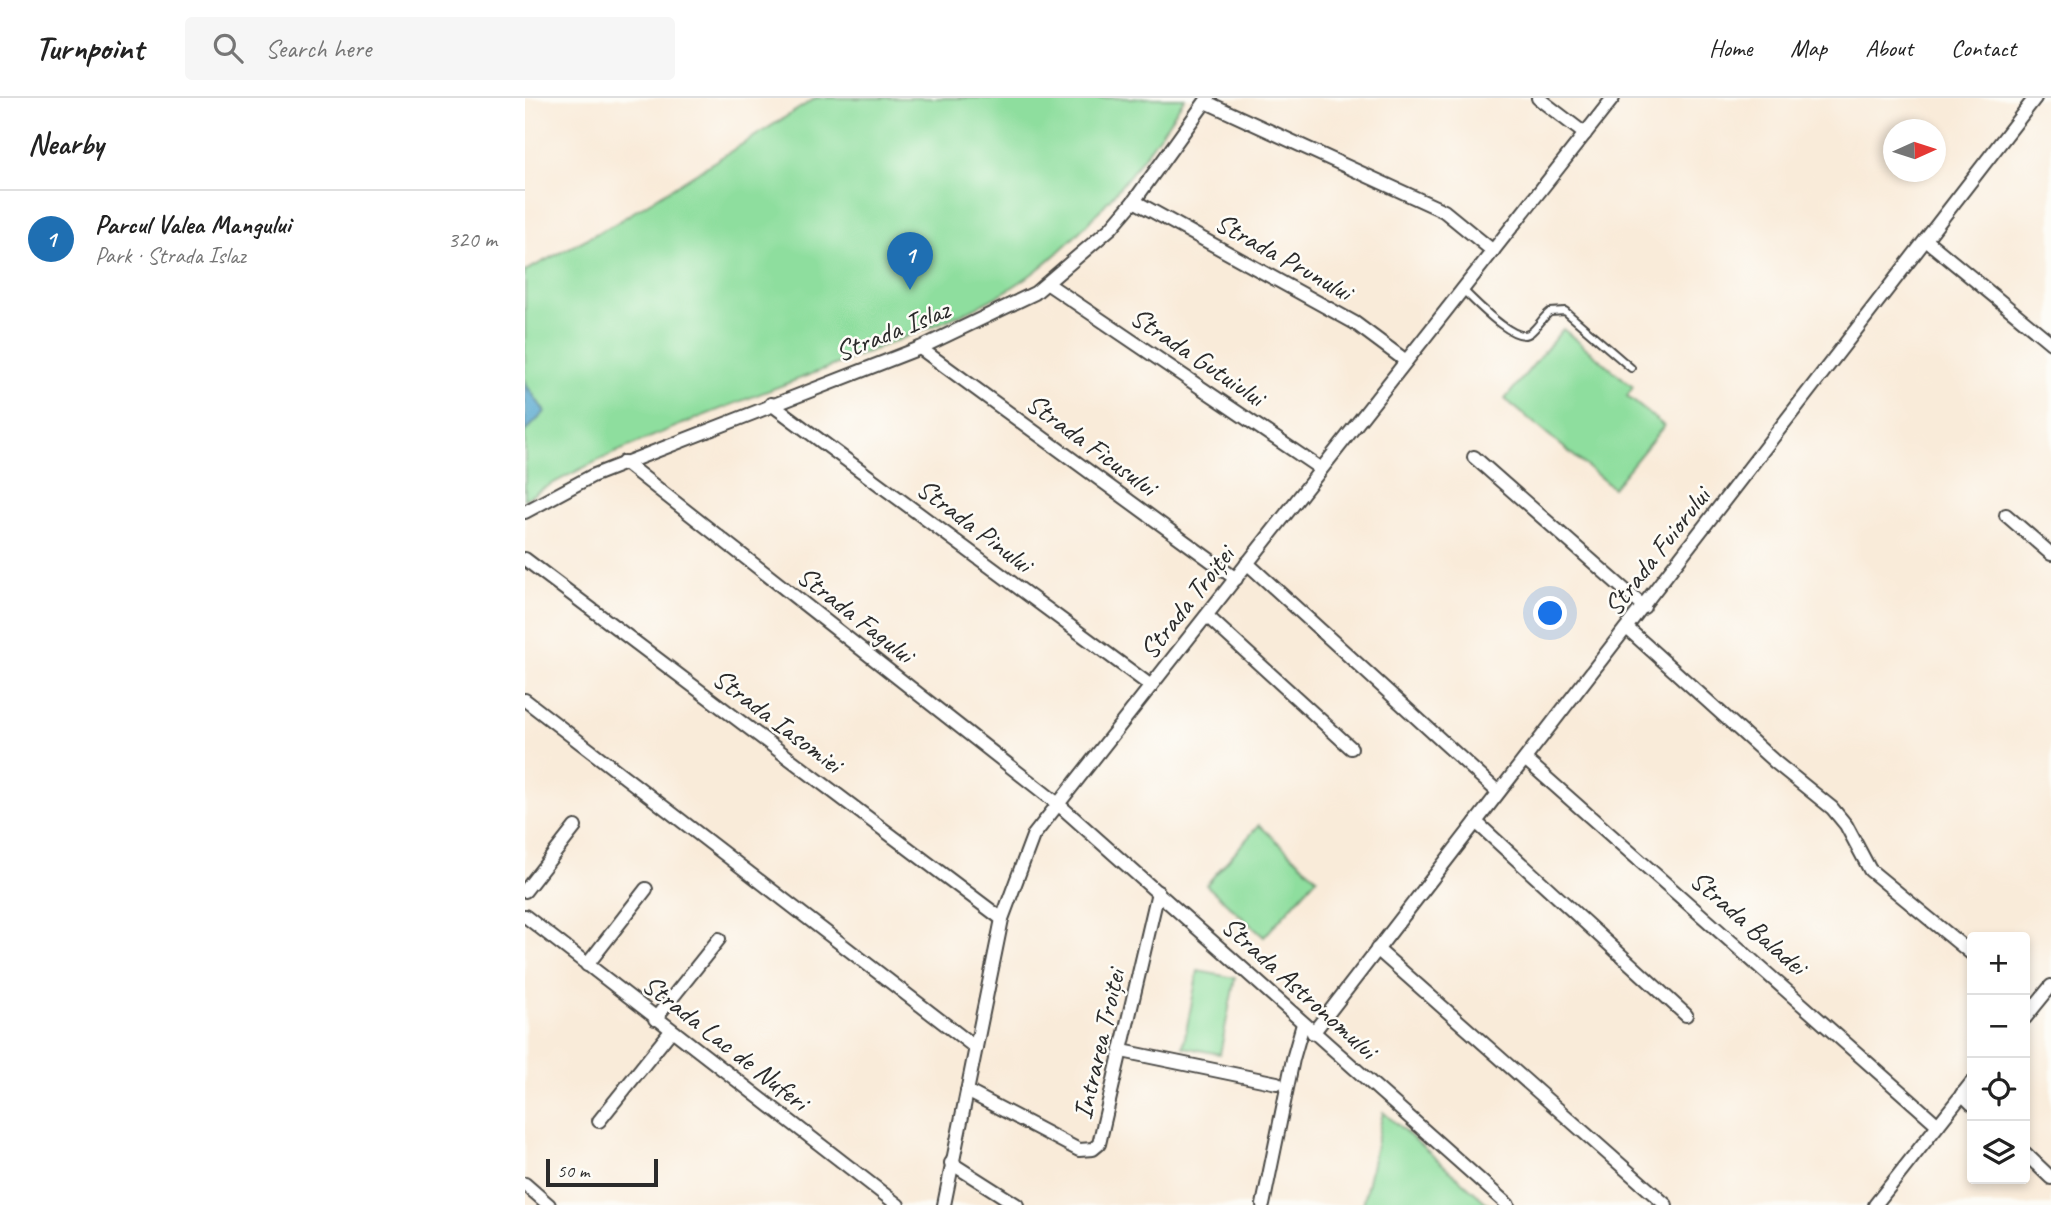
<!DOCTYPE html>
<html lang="en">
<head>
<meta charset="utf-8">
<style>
  :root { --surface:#fff; --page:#f6f6f6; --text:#222; --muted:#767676; --line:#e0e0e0; --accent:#1f6fb2 }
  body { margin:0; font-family:Caveat,sans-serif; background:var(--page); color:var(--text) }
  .controls { position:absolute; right:21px; bottom:21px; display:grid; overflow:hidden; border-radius:7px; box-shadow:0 4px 10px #0003 }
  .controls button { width:63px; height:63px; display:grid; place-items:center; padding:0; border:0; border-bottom:2px solid var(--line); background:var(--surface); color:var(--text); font:35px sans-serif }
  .compass { position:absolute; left:1358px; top:21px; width:63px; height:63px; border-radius:50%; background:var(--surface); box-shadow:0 4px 10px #0003; rotate:87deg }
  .scale { position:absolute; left:21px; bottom:18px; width:112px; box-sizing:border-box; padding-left:7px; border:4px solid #2b2b2b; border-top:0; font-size:19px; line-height:24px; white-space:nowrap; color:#2b2b2b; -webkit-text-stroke:5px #fdfcf7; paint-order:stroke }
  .you { position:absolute; left:1026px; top:516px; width:24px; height:24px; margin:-18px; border:5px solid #fff; border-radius:50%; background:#1a73e8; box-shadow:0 0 0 10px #1a73e833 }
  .badge { display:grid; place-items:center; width:46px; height:46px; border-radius:50%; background:var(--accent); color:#fff; font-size:23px; font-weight:700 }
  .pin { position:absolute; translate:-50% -58px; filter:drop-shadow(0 2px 4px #0008) }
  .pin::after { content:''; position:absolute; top:37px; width:24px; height:21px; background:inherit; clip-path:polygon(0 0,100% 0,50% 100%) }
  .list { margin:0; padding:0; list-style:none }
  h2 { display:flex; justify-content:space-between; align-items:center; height:91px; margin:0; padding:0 28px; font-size:30px }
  h2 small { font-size:23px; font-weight:400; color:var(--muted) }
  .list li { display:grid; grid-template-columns:46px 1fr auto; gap:21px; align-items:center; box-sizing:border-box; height:98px; padding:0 28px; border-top:2px solid var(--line) }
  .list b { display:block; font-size:26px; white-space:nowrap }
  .list p { margin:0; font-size:23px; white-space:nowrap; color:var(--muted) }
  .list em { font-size:23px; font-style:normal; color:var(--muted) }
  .icon { flex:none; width:38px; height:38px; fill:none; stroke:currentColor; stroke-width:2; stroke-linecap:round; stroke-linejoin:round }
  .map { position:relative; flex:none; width:1526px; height:1107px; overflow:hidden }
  header { display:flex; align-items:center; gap:42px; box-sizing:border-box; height:98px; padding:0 35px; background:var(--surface); border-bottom:2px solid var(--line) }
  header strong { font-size:33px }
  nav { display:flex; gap:38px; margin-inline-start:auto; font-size:24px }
  .search { width:490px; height:63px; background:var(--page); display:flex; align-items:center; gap:18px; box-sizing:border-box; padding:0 24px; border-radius:7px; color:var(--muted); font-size:26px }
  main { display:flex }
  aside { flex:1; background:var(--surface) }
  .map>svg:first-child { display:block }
  .green { fill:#8ede9e; stroke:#5c8464; stroke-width:2 }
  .water { fill:#54a7cf; stroke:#40697d; stroke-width:2 }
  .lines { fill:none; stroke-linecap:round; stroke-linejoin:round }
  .lane-casing { stroke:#4a4845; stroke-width:10 }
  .street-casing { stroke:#4a4845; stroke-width:16 }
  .lane { stroke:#fff; stroke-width:6 }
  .street { stroke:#fff; stroke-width:12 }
  .labels { text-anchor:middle; stroke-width:5; stroke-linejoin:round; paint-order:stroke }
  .street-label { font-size:28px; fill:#2b2b2b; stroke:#fdfcf7 }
</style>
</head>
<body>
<header>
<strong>Turnpoint</strong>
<div class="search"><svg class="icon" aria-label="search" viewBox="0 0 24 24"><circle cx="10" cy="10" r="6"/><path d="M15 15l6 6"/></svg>Search here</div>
<nav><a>Home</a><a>Map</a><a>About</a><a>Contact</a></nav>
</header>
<main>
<aside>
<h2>Nearby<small></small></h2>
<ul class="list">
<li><span class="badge">1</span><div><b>Parcul Valea Mangului</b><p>Park · Strada Islaz</p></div><em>320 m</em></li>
</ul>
</aside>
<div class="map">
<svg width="1526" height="1107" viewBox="0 0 1526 1107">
  <rect width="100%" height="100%" fill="#fdfcf7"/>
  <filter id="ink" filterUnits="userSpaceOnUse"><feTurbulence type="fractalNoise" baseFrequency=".0143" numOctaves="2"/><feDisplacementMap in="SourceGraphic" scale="14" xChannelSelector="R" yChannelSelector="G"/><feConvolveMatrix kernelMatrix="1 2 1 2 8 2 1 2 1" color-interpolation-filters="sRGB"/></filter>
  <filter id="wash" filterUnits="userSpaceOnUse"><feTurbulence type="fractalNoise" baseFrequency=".00686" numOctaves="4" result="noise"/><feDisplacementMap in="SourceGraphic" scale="28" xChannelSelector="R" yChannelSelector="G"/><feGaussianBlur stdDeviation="1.57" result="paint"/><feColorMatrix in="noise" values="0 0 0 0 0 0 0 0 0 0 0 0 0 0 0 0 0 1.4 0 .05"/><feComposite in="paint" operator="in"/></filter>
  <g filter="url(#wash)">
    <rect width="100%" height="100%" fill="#f9ebd9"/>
    <g class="green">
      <path d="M 291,0 L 660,0 C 619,63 571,125 512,172 C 465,209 405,229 350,251 C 233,299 110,337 0,401 L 0,173 L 88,127 Z"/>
      <path d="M 1038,231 L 1108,289 L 1102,298 L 1139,328 L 1088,390 L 980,301 Z"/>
      <path d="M 734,727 L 792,780 L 739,839 L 681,787 Z"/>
      <path d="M 673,873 L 710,880 L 695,956 L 658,949 Z"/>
      <path d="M 858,1014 L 964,1107 L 838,1107 Z"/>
    </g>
    <path class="water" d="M 0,285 L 20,314 L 0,334 Z"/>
  </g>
  <g filter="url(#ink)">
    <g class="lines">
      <g class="lane-casing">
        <path id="lane" d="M 937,191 C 949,202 990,247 1005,235 C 1013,229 1017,220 1025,214 L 1040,213 L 1106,270"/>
      </g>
      <g class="street-casing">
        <g id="street">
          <path d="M 1013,0 L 1060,36"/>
          <path d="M 681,4 L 919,113 L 968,153"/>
          <path d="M 609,103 L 830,225 L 881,263"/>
          <path d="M 1401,142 L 1526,245"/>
          <path d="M 523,186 L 796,371"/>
          <path d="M 395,250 L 711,481"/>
          <path d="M 246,306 L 626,588"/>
          <path d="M 949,359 L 1119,509"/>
          <path d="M 99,364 L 533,706 L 983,1107"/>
          <path d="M 0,414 L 67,378 L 395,250 L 510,195 L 586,130 L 609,103 L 683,0"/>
          <path d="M 1481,417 L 1526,456"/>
          <path d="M 0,461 L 477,821"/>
          <path d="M 722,465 L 973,694"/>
          <path d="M 682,518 L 826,650"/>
          <path d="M 1102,530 L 1250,664 L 1307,710 L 1321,727 L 1345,772 L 1447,856"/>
          <path d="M 0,602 L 451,950"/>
          <path d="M 1000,661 L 1413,1027"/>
          <path d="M 951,724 L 1161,917"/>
          <path d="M 0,793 L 50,729"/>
          <path d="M 0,818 L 373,1107"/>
          <path d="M 852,851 L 1141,1107"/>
          <path d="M 62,867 L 121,791"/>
          <path d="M 1500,920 L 1526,888"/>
          <path d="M 130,921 L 194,841"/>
          <path d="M 788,935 L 1510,0"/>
          <path d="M 597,953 L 752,985"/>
          <path d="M 442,993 L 554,1052 L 568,1051 L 574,1046 L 633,794"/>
          <path d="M 1437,996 L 1447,1006"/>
          <path d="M 74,1023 L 146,933"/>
          <path d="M 1500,1055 L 1526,1080"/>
          <path d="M 426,1065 L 492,1107"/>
          <path d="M 0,1086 L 24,1107"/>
          <path d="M 419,1107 L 477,821 L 508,738 L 1088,0"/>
          <path d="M 738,1107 L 768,961 L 778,926"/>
          <path d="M 1350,1107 L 1447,984"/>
        </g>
      </g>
      <use href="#lane" class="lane"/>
      <use href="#street" class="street"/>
    </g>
  </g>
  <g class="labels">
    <g class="street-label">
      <text transform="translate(759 158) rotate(29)" y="10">Strada Prunului</text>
      <text transform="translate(367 232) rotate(-22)" y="10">Strada Islaz</text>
      <text transform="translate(673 258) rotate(34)" y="10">Strada Gutuiului</text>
      <text transform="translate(567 346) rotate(36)" y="10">Strada Ficusului</text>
      <text transform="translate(450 427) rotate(37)" y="10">Strada Pinului</text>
      <text transform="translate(1131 453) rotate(-52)" y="10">Strada Fuiorului</text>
      <text transform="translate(661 504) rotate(-52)" y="10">Strada Troiței</text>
      <text transform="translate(331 516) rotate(38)" y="10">Strada Fagului</text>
      <text transform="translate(253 622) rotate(37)" y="10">Strada Iasomiei</text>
      <text transform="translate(1224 824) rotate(41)" y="10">Strada Baladei</text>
      <text transform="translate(775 889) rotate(42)" y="10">Strada Astronomului</text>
      <text transform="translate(201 944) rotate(38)" y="10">Strada Lac de Nuferi</text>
      <text transform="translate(573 946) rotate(-77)" y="10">Intrarea Troiței</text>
    </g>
  </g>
</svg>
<div class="controls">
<button>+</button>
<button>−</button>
<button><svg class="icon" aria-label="locate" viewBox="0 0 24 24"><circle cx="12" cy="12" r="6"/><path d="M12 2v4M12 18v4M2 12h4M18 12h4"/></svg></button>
<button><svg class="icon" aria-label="layers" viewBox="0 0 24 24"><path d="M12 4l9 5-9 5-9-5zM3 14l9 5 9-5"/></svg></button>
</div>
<svg class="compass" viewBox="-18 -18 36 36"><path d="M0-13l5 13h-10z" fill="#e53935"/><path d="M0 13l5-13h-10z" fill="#767676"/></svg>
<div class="scale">50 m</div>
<div class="you"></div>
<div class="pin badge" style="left:385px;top:192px">1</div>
</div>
</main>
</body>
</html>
